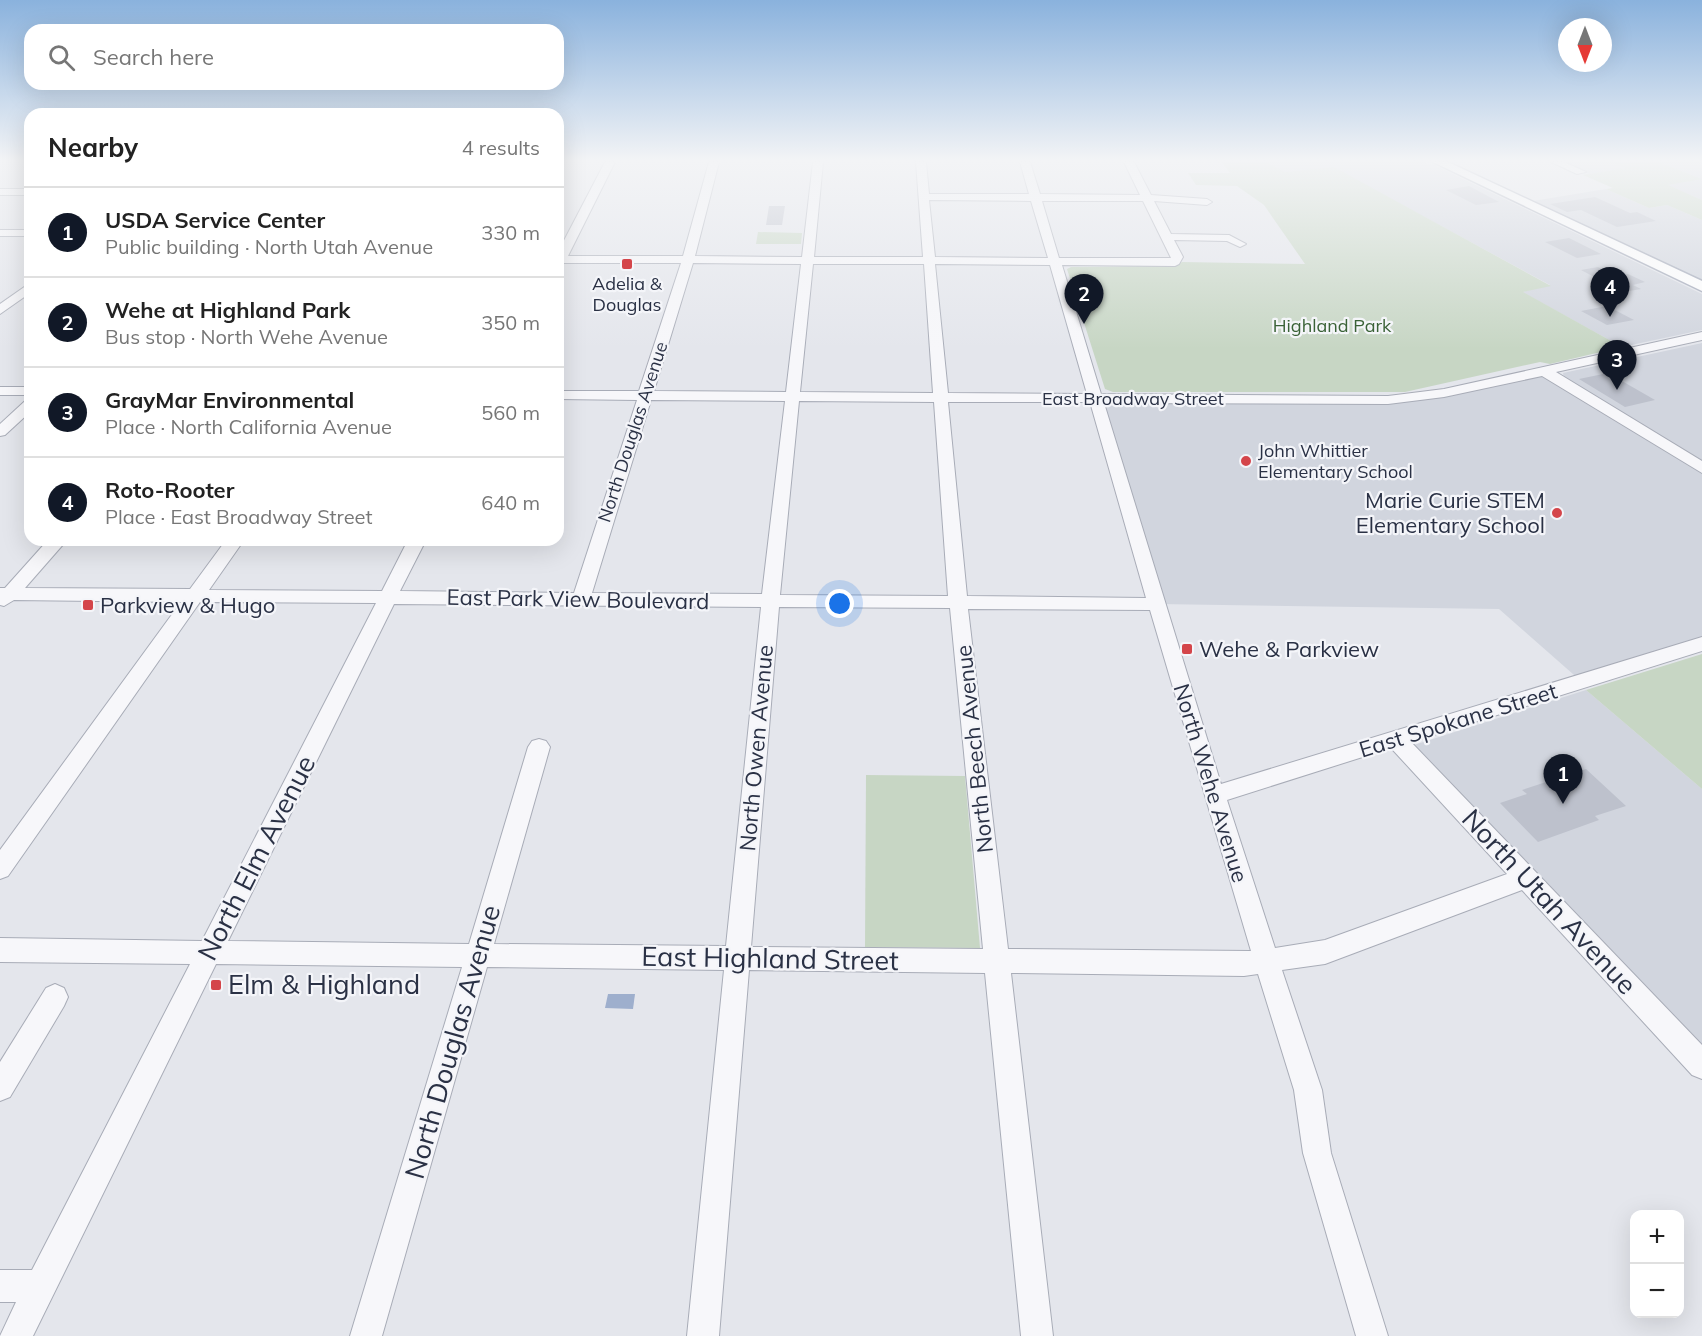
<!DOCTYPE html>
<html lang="en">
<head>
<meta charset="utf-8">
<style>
  :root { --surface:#fff; --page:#f2f2f2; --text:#222; --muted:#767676; --line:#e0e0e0; --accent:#111827 }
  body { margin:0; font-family:Mulish,sans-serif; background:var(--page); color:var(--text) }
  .controls { position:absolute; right:18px; bottom:18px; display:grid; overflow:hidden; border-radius:12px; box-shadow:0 6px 24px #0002 }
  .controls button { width:54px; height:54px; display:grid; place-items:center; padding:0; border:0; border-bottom:2px solid var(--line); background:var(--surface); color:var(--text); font:30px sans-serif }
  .compass { position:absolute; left:1558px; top:18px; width:54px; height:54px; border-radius:50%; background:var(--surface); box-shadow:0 6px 24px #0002; rotate:180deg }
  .you { position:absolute; left:840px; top:604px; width:21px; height:21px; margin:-15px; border:4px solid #fff; border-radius:50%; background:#1a73e8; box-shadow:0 0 0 9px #1a73e833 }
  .badge { display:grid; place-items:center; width:39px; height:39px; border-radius:50%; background:var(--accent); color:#fff; font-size:20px; font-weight:700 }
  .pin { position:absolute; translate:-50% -50px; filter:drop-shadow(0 2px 3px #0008) }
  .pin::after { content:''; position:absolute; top:32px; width:21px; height:18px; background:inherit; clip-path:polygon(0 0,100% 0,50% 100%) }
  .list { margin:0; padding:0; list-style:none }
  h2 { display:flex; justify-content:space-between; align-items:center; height:78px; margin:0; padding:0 24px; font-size:26px }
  h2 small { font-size:20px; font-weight:400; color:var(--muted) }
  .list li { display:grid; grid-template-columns:39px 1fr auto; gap:18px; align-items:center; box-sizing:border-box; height:90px; padding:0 24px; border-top:2px solid var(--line) }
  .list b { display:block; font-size:22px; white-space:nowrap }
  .list p { margin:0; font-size:20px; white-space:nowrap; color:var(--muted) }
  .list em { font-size:20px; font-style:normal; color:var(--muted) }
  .icon { flex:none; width:33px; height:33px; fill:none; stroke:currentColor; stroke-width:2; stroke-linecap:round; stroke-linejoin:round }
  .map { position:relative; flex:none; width:1702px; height:1336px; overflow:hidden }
  .search { position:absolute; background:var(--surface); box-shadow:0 6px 24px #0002; left:24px; top:24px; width:540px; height:66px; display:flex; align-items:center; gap:15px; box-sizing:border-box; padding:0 21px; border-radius:18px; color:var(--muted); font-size:22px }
  .panel { position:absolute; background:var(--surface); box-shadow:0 6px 24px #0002; left:24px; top:108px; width:540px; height:438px; border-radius:18px }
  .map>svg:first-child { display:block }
  .built { fill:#d1d5de }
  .green { fill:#c7d6c4 }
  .water { fill:#9eafcd }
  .building { fill:#bdc1cc }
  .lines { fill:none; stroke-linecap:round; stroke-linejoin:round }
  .minor-casing { stroke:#a8acb7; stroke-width:2 }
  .major-casing { stroke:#a2a8b8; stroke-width:3 }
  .minor { fill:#f7f7fa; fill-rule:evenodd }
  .major { fill:#fff; fill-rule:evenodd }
  .poi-dot { fill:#d4454a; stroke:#f4f5f9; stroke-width:2 }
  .labels { text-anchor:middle; stroke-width:4.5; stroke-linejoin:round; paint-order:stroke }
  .far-poi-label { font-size:18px; fill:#2a3145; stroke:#f4f5f9 }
  .far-park-label { font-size:18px; fill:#3a6237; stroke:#f4f5f9 }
  .far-street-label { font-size:18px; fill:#2a3145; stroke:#f4f5f9 }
  .poi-label { font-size:22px; fill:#2a3145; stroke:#f4f5f9; text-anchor:start }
  .street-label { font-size:22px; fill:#2a3145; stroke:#f4f5f9 }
  .near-street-label { font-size:27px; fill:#2a3145; stroke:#f4f5f9 }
  .near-poi-label { font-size:27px; fill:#2a3145; stroke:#f4f5f9; text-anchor:start }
</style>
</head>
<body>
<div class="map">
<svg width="1702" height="1336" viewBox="0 0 1702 1336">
  <rect width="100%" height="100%" fill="#e4e6ec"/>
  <g class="built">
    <path d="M 1267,162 L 1417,162 L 1432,164 L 1702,294 L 1702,330 L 1622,347 L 1522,292 L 1550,285 L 1334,168 L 1285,172 Z"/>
    <path d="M 1561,162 L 1611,162 L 1626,168 L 1589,174 Z"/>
    <path d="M 1659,162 L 1702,162 L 1702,200 L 1667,185 L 1700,178 Z"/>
    <path d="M 1606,189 L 1649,208 L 1667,205 L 1702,220 L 1702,281 L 1533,201 Z"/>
    <path d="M 1702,343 L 1702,461 L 1564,377 L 1563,373 Z"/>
    <path d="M 1544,371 L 1702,468 L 1702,644 L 1582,682 L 1499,609 L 1157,604 L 1095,398 L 1388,400 Z"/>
    <path d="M 1586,690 L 1702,789 L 1702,1050 L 1414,745 Z"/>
  </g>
  <g class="green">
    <path d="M 1222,162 L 1267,162 L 1285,172 L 1334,167 L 1551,286 L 1523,292 L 1622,347 L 1550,364 L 1540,362 L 1405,392 L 1113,392 L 1105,389 L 1067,269 L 1071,267 L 1174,266 L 1182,262 L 1305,264 L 1264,205 L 1237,186 L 1196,185 L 1188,173 L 1230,173 Z"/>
    <path d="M 1611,162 L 1659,162 L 1702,179 L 1668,185 L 1702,200 L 1702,220 L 1667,205 L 1649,208 L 1606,189 L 1613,188 L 1583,175 L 1625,168 Z"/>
    <path d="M 758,232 L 802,233 L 801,244 L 756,244 Z"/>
    <path d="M 1702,654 L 1702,789 L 1586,690 Z"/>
    <path d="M 866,775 L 965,776 L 980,948 L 865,947 Z"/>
  </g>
  <path class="water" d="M 608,994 L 635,994 L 633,1009 L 605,1008 Z"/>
  <g class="building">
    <path d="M 1469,186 L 1499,202 L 1476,205 L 1446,190 Z"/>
    <path d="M 1595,197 L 1630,213 L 1637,212 L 1656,221 L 1617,227 L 1581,210 L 1567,212 L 1550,204 Z"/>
    <path d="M 769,206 L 785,206 L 782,225 L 766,225 Z"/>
    <path d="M 1569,238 L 1601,254 L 1577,258 L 1545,242 Z"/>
    <path d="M 1598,267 L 1616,276 L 1628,274 L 1645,282 L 1633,285 L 1641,289 L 1623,292 L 1581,270 Z"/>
    <path d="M 1607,306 L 1634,320 L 1607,325 L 1581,311 Z"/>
    <path d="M 1608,373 L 1655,400 L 1625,407 L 1579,379 Z"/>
    <path d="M 1586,769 L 1626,806 L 1595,816 L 1599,820 L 1538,842 L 1500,803 L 1527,794 L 1522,790 Z"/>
  </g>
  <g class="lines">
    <g class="minor-casing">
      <g id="minor">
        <path d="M 605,162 L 615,162 L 568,256 L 683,256 L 709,162 L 719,162 L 695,256 L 802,257 L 813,162 L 823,162 L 814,257 L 923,257 L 916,162 L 926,162 L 929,194 L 1029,194 L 1020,162 L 1030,162 L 1040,194 L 1140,195 L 1124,162 L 1134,162 L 1151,195 L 1207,199 L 1212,202 L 1207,205 L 1154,201 L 1171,234 L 1229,235 L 1246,244 L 1240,247 L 1227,241 L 1174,240 L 1183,257 L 1179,264 L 1175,266 L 1062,265 L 1101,394 L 1388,396 L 1444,389 L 1702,332 L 1702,340 L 1556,372 L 1702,461 L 1702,473 L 1542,376 L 1444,397 L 1388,404 L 1104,403 L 1221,784 L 1702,637 L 1702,651 L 1411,742 L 1702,1045 L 1702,1079 L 1692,1075 L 1522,890 L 1325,964 L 1282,970 L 1322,1090 L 1331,1153 L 1388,1336 L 1356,1336 L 1303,1153 L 1294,1090 L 1258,974 L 1244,976 L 1011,973 L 1053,1336 L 1021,1336 L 985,973 L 749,970 L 719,1336 L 687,1336 L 724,970 L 487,967 L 382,1336 L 350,1336 L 462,967 L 216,964 L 33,1336 L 0,1336 L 16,1302 L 0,1302 L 0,1270 L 32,1270 L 190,964 L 0,962 L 0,938 L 202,941 L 376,603 L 200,602 L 8,876 L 0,879 L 0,850 L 181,602 L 14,600 L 4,606 L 0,605 L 0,588 L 5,588 L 48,540 L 67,540 L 25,588 L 190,589 L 226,540 L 244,540 L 209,590 L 382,591 L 408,540 L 426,540 L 400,591 L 574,593 L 637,400 L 558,399 L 558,391 L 639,391 L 681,263 L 564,263 L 558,267 L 558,252 ZM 929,200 L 1031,201 L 1048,258 L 935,257 ZM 1042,201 L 1143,201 L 1171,258 L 1059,258 ZM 693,263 L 801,264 L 786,392 L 654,391 ZM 813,264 L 924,264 L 933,393 L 800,392 ZM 935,264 L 1050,265 L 1087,394 L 948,393 ZM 651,400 L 785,401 L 762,594 L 592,593 ZM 799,401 L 934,402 L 948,596 L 780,595 ZM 948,402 L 1090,402 L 1146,598 L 967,596 ZM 394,604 L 761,607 L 726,946 L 494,944 L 550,747 L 546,741 L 539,739 L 532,741 L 528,747 L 469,944 L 228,941 ZM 779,607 L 950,608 L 983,949 L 751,947 ZM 968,609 L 1150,610 L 1251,951 L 1008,949 ZM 1391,748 L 1507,874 L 1325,940 L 1275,948 L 1227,800 Z"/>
        <path d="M 1551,162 L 1564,162 L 1586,172 L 1577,174 Z"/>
        <rect x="0" y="189" width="30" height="6"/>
        <rect x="0" y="230" width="30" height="6"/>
        <path d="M 30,283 L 30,293 L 0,314 L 0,304 Z"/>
        <rect x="0" y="387" width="30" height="8"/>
        <path d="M 30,400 L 30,412 L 5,435 L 0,436 L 0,424 L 25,401 Z"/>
        <path d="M 55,984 L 64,988 L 68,997 L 64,1006 L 10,1097 L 0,1101 L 0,1062 L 46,988 Z"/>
      </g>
    </g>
    <g class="major-casing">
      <path id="major" d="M 1433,162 L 1448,162 L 1702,281 L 1702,291 Z"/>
    </g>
    <use href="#minor" class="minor"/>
    <use href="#major" class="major"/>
  </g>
  <linearGradient id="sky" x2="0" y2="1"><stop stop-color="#8ab2dd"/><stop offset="0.46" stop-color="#f3f4f6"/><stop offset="1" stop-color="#f3f4f6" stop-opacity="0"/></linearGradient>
  <rect width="1702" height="349" fill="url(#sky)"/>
  <g class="poi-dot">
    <rect x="621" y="258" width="12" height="12" rx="3"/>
    <circle cx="1246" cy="461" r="6"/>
    <circle cx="1557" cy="513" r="6"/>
    <rect x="82" y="599" width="12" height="12" rx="3"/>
    <rect x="1181" y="643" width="12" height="12" rx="3"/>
    <rect x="210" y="979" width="12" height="12" rx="3"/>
  </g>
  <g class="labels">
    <g class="far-poi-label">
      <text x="627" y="290">Adelia &amp;<tspan x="627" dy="21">Douglas</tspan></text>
      <text x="1258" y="457" text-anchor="start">John Whittier<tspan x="1258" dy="21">Elementary School</tspan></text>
    </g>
    <g class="far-park-label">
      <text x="1332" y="332">Highland Park</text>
    </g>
    <g class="far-street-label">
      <text x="1133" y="405">East Broadway Street</text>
      <text transform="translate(633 432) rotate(-72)" y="6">North Douglas Avenue</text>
    </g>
    <g class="poi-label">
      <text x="1545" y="508" text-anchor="end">Marie Curie STEM<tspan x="1545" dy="25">Elementary School</tspan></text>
      <text x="100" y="613">Parkview &amp; Hugo</text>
      <text x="1199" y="657">Wehe &amp; Parkview</text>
    </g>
    <g class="street-label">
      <text transform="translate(578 599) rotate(1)" y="8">East Park View Boulevard</text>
      <text transform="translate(1458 720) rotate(-17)" y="8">East Spokane Street</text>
      <text transform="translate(756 748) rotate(-85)" y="8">North Owen Avenue</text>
      <text transform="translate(974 749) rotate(-96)" y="8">North Beech Avenue</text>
      <text transform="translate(1211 783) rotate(73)" y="8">North Wehe Avenue</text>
    </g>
    <g class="near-street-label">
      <text transform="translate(257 858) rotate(-63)" y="9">North Elm Avenue</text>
      <text transform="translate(1549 902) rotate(47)" y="9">North Utah Avenue</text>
      <text transform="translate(770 959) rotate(1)" y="9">East Highland Street</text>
      <text transform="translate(453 1042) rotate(-74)" y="9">North Douglas Avenue</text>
    </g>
    <g class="near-poi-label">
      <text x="228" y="994">Elm &amp; Highland</text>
    </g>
  </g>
</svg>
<div class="controls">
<button>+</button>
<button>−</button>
</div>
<svg class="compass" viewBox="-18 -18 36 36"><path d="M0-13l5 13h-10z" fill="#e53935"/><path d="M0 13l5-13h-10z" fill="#767676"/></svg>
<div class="you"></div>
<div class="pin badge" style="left:1563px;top:804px">1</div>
<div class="pin badge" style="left:1084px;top:324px">2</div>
<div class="pin badge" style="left:1617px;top:390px">3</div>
<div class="pin badge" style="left:1610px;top:317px">4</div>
<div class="search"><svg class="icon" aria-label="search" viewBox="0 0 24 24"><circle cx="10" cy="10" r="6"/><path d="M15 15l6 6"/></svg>Search here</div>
<section class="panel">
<h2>Nearby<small>4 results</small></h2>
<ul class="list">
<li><span class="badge">1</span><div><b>USDA Service Center</b><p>Public building · North Utah Avenue</p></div><em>330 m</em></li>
<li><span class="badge">2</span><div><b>Wehe at Highland Park</b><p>Bus stop · North Wehe Avenue</p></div><em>350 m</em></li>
<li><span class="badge">3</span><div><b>GrayMar Environmental</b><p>Place · North California Avenue</p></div><em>560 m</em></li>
<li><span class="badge">4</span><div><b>Roto-Rooter</b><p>Place · East Broadway Street</p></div><em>640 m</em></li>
</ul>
</section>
</div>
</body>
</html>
